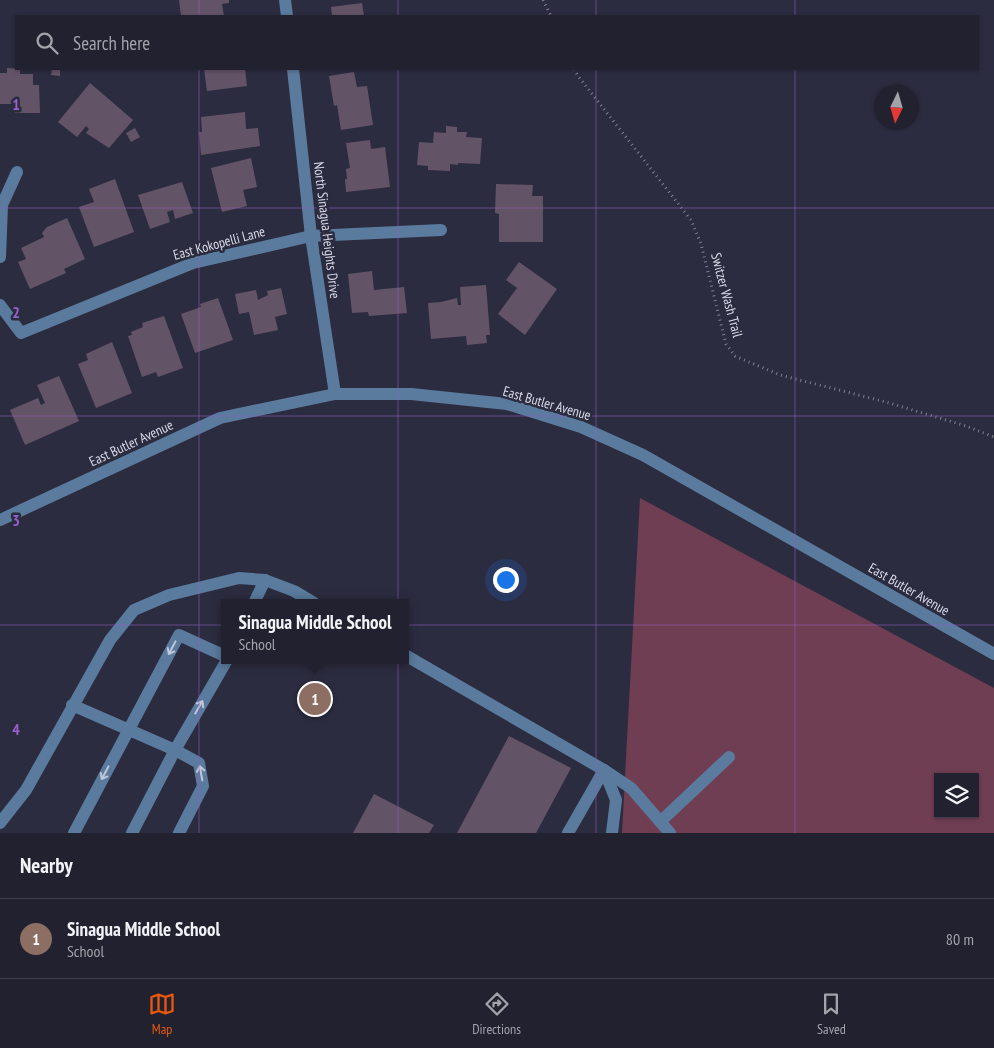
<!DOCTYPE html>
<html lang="en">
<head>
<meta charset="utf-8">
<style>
  :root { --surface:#212130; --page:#2d2e3c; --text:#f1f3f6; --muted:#a2a3ab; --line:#3e3e4c; --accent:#ea580c }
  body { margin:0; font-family:"PT Sans Narrow",sans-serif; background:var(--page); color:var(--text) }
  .controls { position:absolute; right:15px; bottom:15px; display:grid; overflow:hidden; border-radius:0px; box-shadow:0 1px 4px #0004 }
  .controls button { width:45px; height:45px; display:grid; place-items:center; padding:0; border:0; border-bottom:1px solid var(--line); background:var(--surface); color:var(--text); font:25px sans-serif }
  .compass { position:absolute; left:874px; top:85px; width:45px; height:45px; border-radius:50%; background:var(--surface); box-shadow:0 1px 4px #0004; rotate:185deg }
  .you { position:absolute; left:505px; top:579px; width:18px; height:18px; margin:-12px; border:4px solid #fff; border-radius:50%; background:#1a73e8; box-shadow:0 0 0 8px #1a73e833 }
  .badge { display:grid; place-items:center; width:32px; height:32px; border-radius:50%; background:var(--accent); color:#fff; font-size:16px; font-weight:700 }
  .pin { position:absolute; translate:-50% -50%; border:2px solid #fff; box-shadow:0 1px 5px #0006 }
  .popup { position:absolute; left:221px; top:599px; width:188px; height:65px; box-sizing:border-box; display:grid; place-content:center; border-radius:0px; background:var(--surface); filter:drop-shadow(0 1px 4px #0005); font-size:16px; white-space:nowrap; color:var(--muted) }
  .popup b { font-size:19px; color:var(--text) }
  .popup::after { content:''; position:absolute; left:50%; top:100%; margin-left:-10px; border:10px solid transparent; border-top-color:var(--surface) }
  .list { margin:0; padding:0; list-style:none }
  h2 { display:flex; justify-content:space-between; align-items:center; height:65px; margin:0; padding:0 20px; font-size:21px }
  h2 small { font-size:16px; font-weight:400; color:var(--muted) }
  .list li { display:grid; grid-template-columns:32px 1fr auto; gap:15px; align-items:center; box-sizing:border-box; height:80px; padding:0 20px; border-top:1px solid var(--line) }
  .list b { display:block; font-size:19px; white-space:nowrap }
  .list p { margin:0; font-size:16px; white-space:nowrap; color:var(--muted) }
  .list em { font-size:16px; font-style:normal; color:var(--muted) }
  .icon { flex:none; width:28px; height:28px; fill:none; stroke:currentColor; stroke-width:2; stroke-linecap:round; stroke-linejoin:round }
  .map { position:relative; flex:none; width:994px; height:833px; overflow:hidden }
  .search { position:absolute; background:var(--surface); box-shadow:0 1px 4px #0004; left:15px; right:15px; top:15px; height:55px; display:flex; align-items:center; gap:12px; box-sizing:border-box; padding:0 18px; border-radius:0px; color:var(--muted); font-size:19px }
  .sheet { height:145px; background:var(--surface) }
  nav { display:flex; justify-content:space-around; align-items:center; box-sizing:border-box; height:70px; border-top:1px solid var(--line); background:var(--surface); font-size:14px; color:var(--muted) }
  nav a { display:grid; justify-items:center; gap:2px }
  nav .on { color:var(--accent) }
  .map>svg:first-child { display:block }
  .green { fill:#6f3e52; fill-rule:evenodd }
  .building { fill:#635367 }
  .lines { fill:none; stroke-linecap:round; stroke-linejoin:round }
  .path { stroke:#808091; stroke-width:3; stroke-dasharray:1 4; stroke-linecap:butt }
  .minor { stroke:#5a7b9d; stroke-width:12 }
  .oneway { stroke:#c0c7d9 }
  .grid { fill:none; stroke:#9760cb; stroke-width:1; stroke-opacity:0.55 }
  .labels { text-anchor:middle; stroke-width:5; stroke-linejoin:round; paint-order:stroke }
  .street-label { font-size:14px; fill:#d9dae8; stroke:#2c2c40 }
  .grid-label { font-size:16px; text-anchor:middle; font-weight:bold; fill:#9760cb; stroke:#2c2c40; stroke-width:5; stroke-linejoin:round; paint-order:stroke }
</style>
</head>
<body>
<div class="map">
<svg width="994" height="833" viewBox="0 0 994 833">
  <rect width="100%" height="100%" fill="#2c2c40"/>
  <path class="green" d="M 640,498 L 994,688 L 994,833 L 622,833 ZM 938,777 L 975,777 L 975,814 L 938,814 Z"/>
  <g class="building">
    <path d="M 179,0 L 229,0 L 229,3 L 222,4 L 224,16 L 181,16 Z"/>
    <path d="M 362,3 L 364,16 L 332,16 L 331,7 Z"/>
    <path d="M 7,68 L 20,69 L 20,74 L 33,74 L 33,85 L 39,85 L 40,113 L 15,113 L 15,104 L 0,104 L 0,73 L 7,73 Z"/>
    <path d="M 52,69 L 60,69 L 60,76 L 51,75 Z"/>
    <path d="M 204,69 L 245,69 L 247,86 L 207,91 Z"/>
    <path d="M 354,72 L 357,87 L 367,86 L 373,125 L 341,130 L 337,105 L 334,106 L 329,76 Z"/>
    <path d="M 90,83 L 133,120 L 109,148 L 86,133 L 89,129 L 86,126 L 77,137 L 58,122 Z"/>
    <path d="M 245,112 L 246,129 L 258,128 L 260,146 L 201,155 L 199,132 L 202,132 L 201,117 Z"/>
    <path d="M 446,126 L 457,127 L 457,132 L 467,132 L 466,137 L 482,138 L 480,164 L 458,163 L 458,165 L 450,164 L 450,171 L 428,170 L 428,166 L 417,165 L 419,142 L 433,143 L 434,132 L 446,133 Z"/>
    <path d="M 135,128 L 140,137 L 131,142 L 126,133 Z"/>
    <path d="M 370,140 L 371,149 L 385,147 L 390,187 L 346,192 L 345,179 L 347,179 L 346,169 L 350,168 L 346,143 Z"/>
    <path d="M 251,158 L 257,187 L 243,190 L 247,206 L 222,212 L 211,168 Z"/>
    <path d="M 115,179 L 134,232 L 94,247 L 79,207 L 94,202 L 89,189 Z"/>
    <path d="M 182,182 L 193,213 L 175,219 L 173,210 L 167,212 L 170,222 L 150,229 L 138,195 Z"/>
    <path d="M 496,184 L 533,185 L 532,196 L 543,196 L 543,242 L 499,242 L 499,214 L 495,213 Z"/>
    <path d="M 67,218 L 85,259 L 64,269 L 66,273 L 30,289 L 18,262 L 26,259 L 21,248 L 44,237 L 42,233 L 47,227 Z"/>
    <path d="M 519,262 L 557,289 L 525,335 L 498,314 L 517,288 L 506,280 Z"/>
    <path d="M 372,271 L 374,290 L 404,287 L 407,313 L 369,316 L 368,312 L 352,313 L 348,274 Z"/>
    <path d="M 486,285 L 490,335 L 486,335 L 487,343 L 467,345 L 466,336 L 431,339 L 428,303 L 441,302 L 457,298 L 458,305 L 461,305 L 460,287 Z"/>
    <path d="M 281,288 L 287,314 L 275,317 L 278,330 L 254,335 L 249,312 L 239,314 L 235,294 L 256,290 L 258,300 L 268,295 L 267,291 Z"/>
    <path d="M 218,298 L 233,340 L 195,353 L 181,314 L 201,307 L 200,304 Z"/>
    <path d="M 164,316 L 183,368 L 158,377 L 156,372 L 142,377 L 128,336 L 132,335 L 131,332 L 143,327 L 142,323 Z"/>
    <path d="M 112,342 L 132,393 L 96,408 L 78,364 L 88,360 L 86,354 Z"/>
    <path d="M 59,376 L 79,421 L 25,445 L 10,410 L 38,398 L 41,405 L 45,403 L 37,385 Z"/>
    <path d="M 509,736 L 571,768 L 536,833 L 457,833 Z"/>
    <path d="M 374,794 L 434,825 L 429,833 L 353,833 Z"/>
  </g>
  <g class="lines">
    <g class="path">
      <path d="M 543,0 L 551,16"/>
      <path d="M 574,69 L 578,76 L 691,220 L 701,244 L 726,344 L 735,356 L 780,375 L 886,402 L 966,426 L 994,437"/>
    </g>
    <g class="minor">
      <path d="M 285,0 L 287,16"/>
      <path d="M 293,69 L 311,236 L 335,394"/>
      <path d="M 0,257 L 2,205 L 17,172"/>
      <path d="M 0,305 L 21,333 L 193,263 L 311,236 L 441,230"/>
      <path d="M 0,520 L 220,418 L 335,394 L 411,394 L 507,404 L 581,427 L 643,455 L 994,654"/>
      <path d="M 254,603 L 265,580"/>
      <path d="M 405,655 L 604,770 L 616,800 L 612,833"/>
      <path d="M 72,705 L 175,750 L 199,763 L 203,786 L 179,833"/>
      <path d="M 660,822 L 729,757"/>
      <path d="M 0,823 L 26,790 L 110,640 L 134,610 L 169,595 L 239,578 L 265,580 L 294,591 L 314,603"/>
      <path d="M 74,833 L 179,635 L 225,656"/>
      <path d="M 132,833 L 175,750 L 227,660"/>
      <path d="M 568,833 L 604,770 L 631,788 L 670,833"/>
    </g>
  </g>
  <defs><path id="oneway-shaft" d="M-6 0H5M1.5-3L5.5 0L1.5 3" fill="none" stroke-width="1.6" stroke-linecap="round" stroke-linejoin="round" transform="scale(1.25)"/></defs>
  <g class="oneway">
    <use href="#oneway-shaft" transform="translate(172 648) rotate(118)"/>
    <use href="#oneway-shaft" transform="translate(199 707) rotate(-60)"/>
    <use href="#oneway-shaft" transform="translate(105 773) rotate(118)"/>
    <use href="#oneway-shaft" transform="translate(201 773) rotate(-100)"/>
  </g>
  <path class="grid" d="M 199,0 L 199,16M 398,0 L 398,16M 596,0 L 596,16M 795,0 L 795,16M 199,69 L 199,833M 398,69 L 398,833M 596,69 L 596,833M 795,69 L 795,833M 0,208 L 994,208M 0,416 L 994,416M 0,625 L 994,625"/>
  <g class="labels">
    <g class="street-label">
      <text transform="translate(327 230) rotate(83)" y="5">North Sinagua Heights Drive</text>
      <text transform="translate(219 243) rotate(-15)" y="5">East Kokopelli Lane</text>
      <text transform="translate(727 295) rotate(75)" y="5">Switzer Wash Trail</text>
      <text transform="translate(547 403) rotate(16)" y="5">East Butler Avenue</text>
      <text transform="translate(131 443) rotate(-25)" y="5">East Butler Avenue</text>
      <text transform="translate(909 589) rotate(30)" y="5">East Butler Avenue</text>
    </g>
  </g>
  <g class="grid-label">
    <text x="16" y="110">1</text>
    <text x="16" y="318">2</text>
    <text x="16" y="526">3</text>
    <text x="16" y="735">4</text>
  </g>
</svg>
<div class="controls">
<button><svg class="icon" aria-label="layers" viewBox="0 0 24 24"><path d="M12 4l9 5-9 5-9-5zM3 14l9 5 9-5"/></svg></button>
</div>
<svg class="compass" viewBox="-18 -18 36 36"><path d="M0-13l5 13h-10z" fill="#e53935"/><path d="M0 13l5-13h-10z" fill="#a2a3ab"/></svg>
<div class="you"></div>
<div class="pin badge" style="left:315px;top:699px;background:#8d6e63">1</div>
<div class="popup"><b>Sinagua Middle School</b>School</div>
<div class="search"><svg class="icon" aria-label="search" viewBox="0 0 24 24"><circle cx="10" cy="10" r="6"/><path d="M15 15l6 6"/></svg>Search here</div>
</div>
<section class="sheet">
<h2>Nearby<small></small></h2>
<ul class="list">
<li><span class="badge" style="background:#8d6e63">1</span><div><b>Sinagua Middle School</b><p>School</p></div><em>80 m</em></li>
</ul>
</section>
<nav>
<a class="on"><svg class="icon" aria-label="map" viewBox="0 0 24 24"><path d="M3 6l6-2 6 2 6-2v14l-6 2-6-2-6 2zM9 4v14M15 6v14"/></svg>Map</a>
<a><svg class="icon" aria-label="directions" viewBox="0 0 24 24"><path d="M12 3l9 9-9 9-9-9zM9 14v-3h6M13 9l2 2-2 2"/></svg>Directions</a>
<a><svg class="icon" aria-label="saved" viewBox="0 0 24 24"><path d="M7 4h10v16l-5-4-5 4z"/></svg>Saved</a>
</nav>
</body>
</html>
